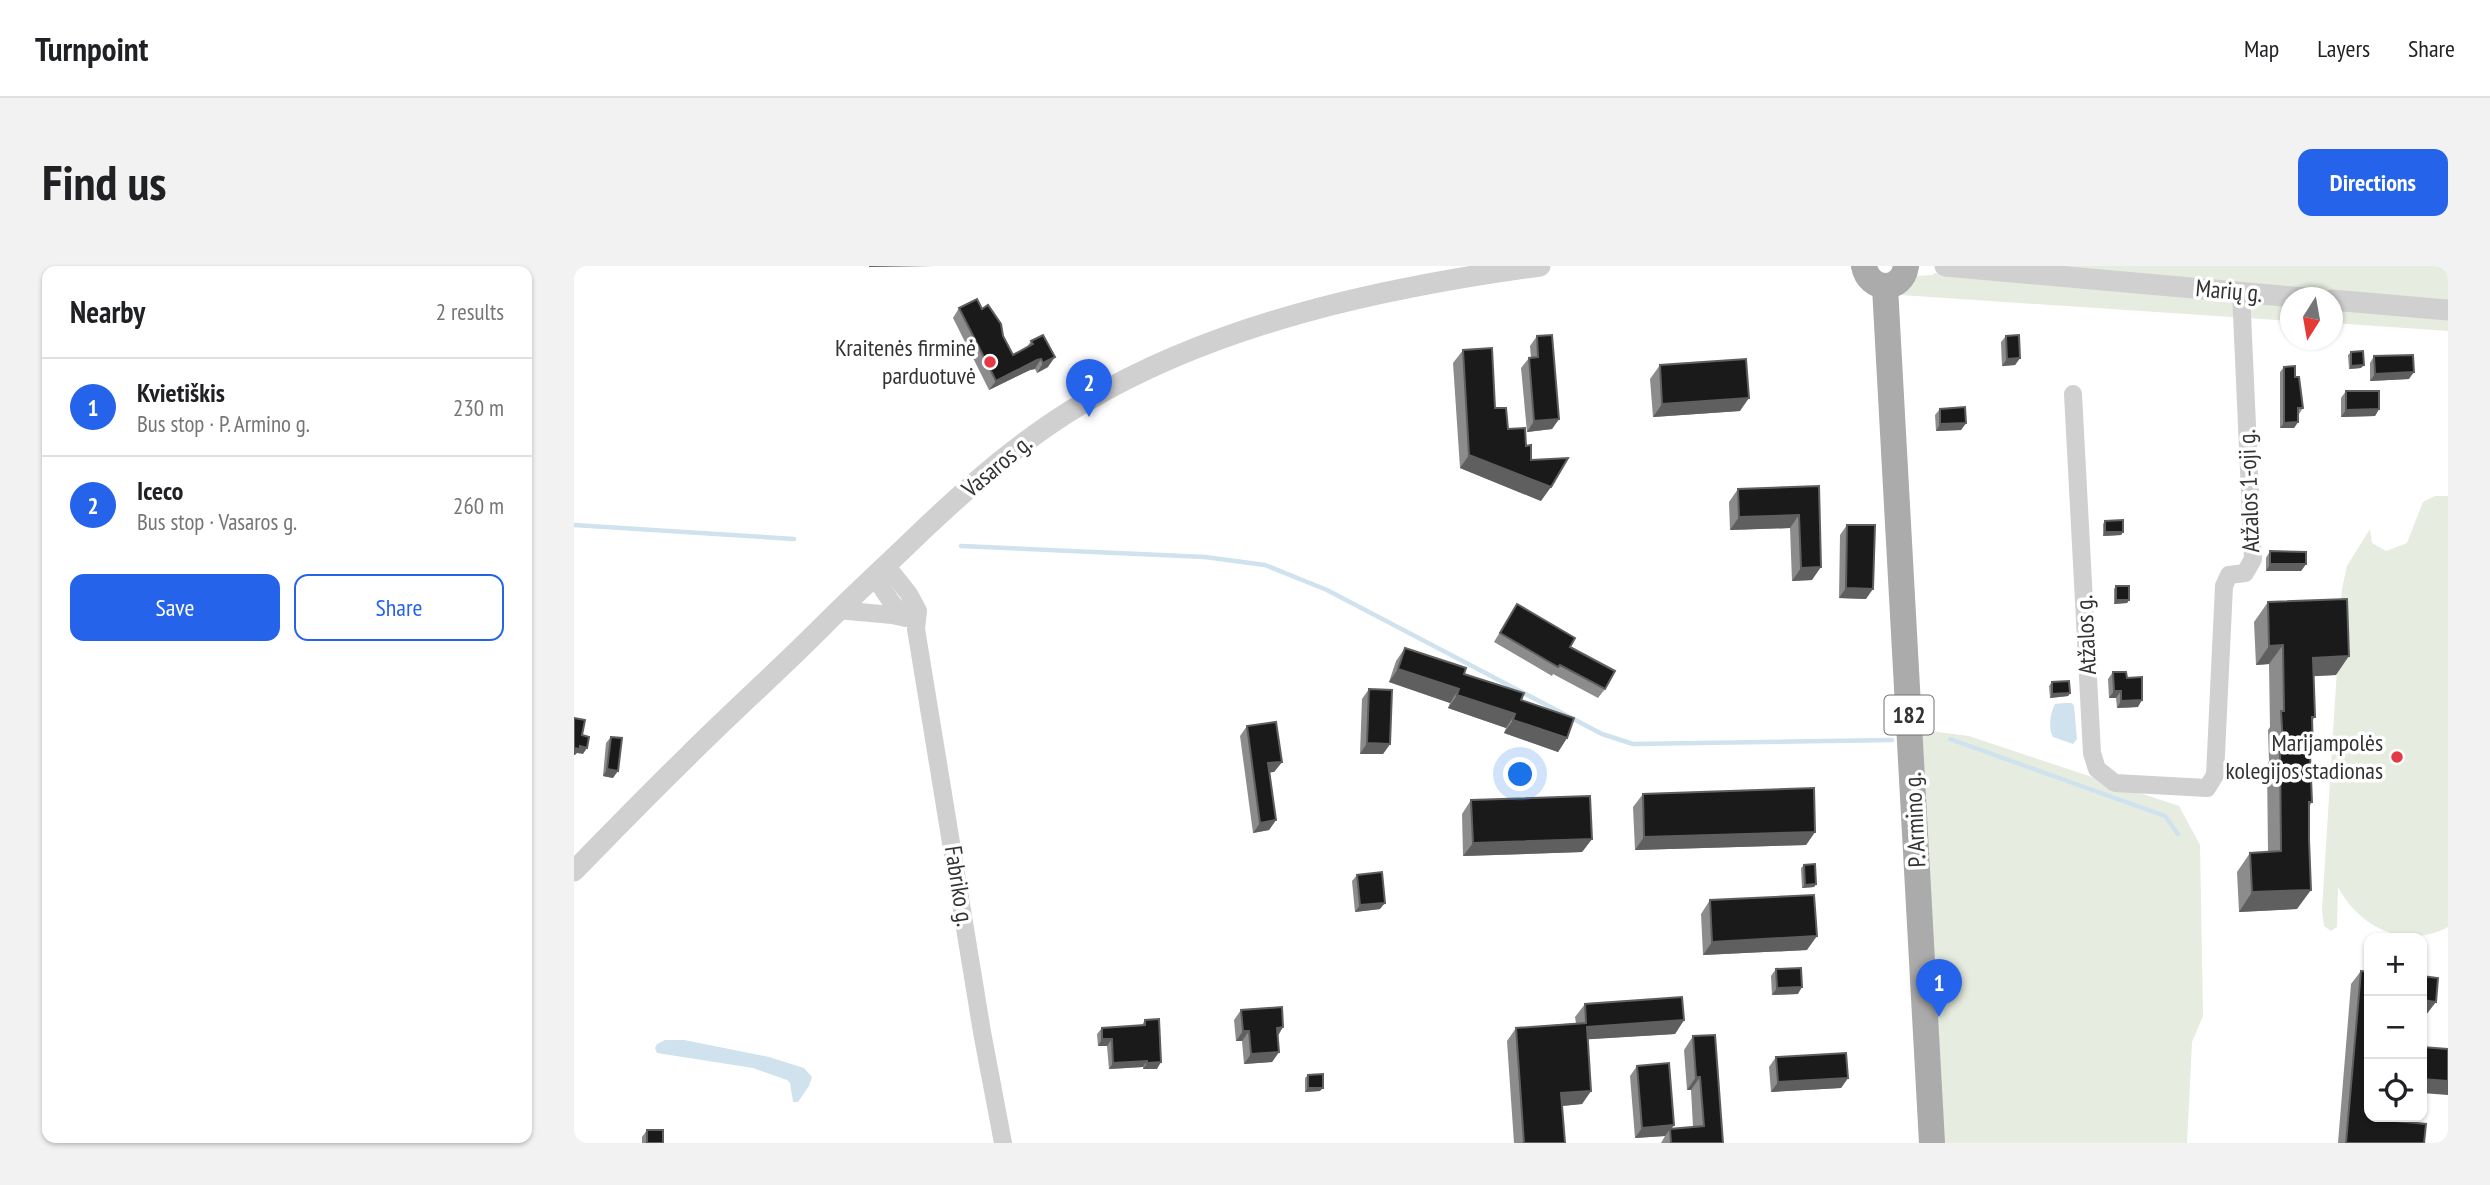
<!DOCTYPE html>
<html lang="en">
<head>
<meta charset="utf-8">
<style>
  :root { --surface:#fff; --page:#f2f2f2; --text:#202124; --muted:#757577; --line:#e0e0e0; --accent:#2563eb }
  body { margin:0; font-family:"PT Sans Narrow",sans-serif; background:var(--page); color:var(--text) }
  .controls { position:absolute; right:21px; bottom:21px; display:grid; overflow:hidden; border-radius:14px; box-shadow:0 2px 5px #0004 }
  .controls button { width:63px; height:63px; display:grid; place-items:center; padding:0; border:0; border-bottom:2px solid var(--line); background:var(--surface); color:var(--text); font:35px sans-serif }
  .compass { position:absolute; left:1706px; top:21px; width:63px; height:63px; border-radius:50%; background:var(--surface); box-shadow:0 2px 5px #0004; rotate:191deg }
  .you { position:absolute; left:947px; top:509px; width:24px; height:24px; margin:-18px; border:5px solid #fff; border-radius:50%; background:#1a73e8; box-shadow:0 0 0 10px #1a73e833 }
  .badge { display:grid; place-items:center; width:46px; height:46px; border-radius:50%; background:var(--accent); color:#fff; font-size:23px; font-weight:700 }
  .pin { position:absolute; translate:-50% -58px; filter:drop-shadow(0 2px 4px #0008) }
  .pin::after { content:''; position:absolute; top:37px; width:24px; height:21px; background:inherit; clip-path:polygon(0 0,100% 0,50% 100%) }
  .list { margin:0; padding:0; list-style:none }
  h2 { display:flex; justify-content:space-between; align-items:center; height:91px; margin:0; padding:0 28px; font-size:30px }
  h2 small { font-size:23px; font-weight:400; color:var(--muted) }
  .list li { display:grid; grid-template-columns:46px 1fr auto; gap:21px; align-items:center; box-sizing:border-box; height:98px; padding:0 28px; border-top:2px solid var(--line) }
  .list b { display:block; font-size:26px; white-space:nowrap }
  .list p { margin:0; font-size:23px; white-space:nowrap; color:var(--muted) }
  .list em { font-size:23px; font-style:normal; color:var(--muted) }
  .actions { display:flex; gap:14px; padding:21px 28px }
  .actions a { flex:1; padding:16px 0; border:2px solid var(--accent); border-radius:14px; text-align:center; font-size:24px; color:var(--accent) }
  .actions .main { background:var(--accent); color:#fff }
  .icon { flex:none; width:38px; height:38px; fill:none; stroke:currentColor; stroke-width:2; stroke-linecap:round; stroke-linejoin:round }
  .map { position:relative; flex:none; width:1874px; height:877px; overflow:hidden; border-radius:14px }
  header { display:flex; align-items:center; gap:42px; box-sizing:border-box; height:98px; padding:0 35px; background:var(--surface); border-bottom:2px solid var(--line) }
  header strong { font-size:33px }
  nav { display:flex; gap:38px; margin-inline-start:auto; font-size:24px }
  .intro { display:flex; align-items:center; justify-content:space-between; box-sizing:border-box; height:168px; padding:0 42px }
  h1 { margin:0; font-size:49px }
  .button { padding:18px 32px; border-radius:14px; background:var(--accent); color:#fff; font-size:24px; font-weight:700 }
  main { display:flex; gap:42px; padding:0 42px }
  aside { flex:1; background:var(--surface); border-radius:14px; box-shadow:0 2px 5px #0004 }
  .map>svg:first-child { display:block }
  .green { fill:#e6ecdf }
  .water { fill:#cfe2ee }
  .lines { fill:none; stroke-linecap:round; stroke-linejoin:round }
  .stream { stroke:#cfe2ee; stroke-width:4.5 }
  .minor { stroke:#d0d0d0; stroke-width:18 }
  .tertiary { stroke:#d0d0d0; stroke-width:21 }
  .primary { stroke:#ababab; stroke-width:26 }
  .wall { fill:#8c8c8c }
  .shaded-wall { fill:#5f5f5f }
  .building { fill:#1a1a1a; stroke:#5f5f5f; stroke-width:2 }
  .poi-dot { fill:#e63946; stroke:#fff; stroke-width:2.5 }
  .labels { text-anchor:middle; stroke-width:7; stroke-linejoin:round; paint-order:stroke }
  .shield { fill:#fff; stroke:#707070; stroke-width:2 }
  .shield-label { font-size:23px; font-weight:bold; fill:#333 }
  .street-label { font-size:24px; fill:#333; stroke:#fff }
  .poi-label { font-size:24px; fill:#333; stroke:#fff; text-anchor:end }
</style>
</head>
<body>
<header>
<strong>Turnpoint</strong>
<nav><a>Map</a><a>Layers</a><a>Share</a></nav>
</header>
<div class="intro"><h1>Find us</h1><a class="button">Directions</a></div>
<main>
<aside>
<h2>Nearby<small>2 results</small></h2>
<ul class="list">
<li><span class="badge">1</span><div><b>Kvietiškis</b><p>Bus stop · P. Armino g.</p></div><em>230 m</em></li>
<li><span class="badge">2</span><div><b>Iceco</b><p>Bus stop · Vasaros g.</p></div><em>260 m</em></li>
</ul>
<div class="actions"><a class="main">Save</a><a>Share</a></div>
</aside>
<div class="map">
<svg width="1874" height="877" viewBox="0 0 1874 877">
  <rect width="100%" height="100%" fill="#fff"/>
  <g class="green">
    <path d="M 1463,0 L 1874,0 L 1874,35 L 1870,35 Z"/>
    <path d="M 1360,7 L 1716,38 L 1716,55 L 1327,29 L 1331,18 L 1341,10 L 1359,9 Z"/>
    <path d="M 1758,41 L 1874,51 L 1874,65 L 1759,57 Z"/>
    <path d="M 1861,230 L 1874,230 L 1874,661 C 1831,684 1786,662 1764,621 L 1763,661 L 1757,665 L 1750,660 L 1748,644 L 1768,323 L 1773,300 L 1796,263 L 1798,277 L 1812,285 L 1833,277 L 1849,236 Z"/>
    <path d="M 1348,464 L 1395,470 L 1605,540 L 1626,579 L 1629,750 L 1618,776 L 1613,877 L 1370,877 Z"/>
  </g>
  <g class="water">
    <path d="M 1490,437 L 1498,437 L 1500,440 L 1503,473 L 1499,478 L 1479,471 C 1474,463 1476,447 1481,438 Z"/>
    <path d="M 91,774 L 110,774 L 195,791 L 230,802 L 238,811 L 235,820 L 224,836 L 219,836 L 216,817 L 213,814 L 179,802 L 83,787 L 81,782 L 83,778 Z"/>
  </g>
  <g class="lines">
    <g class="stream">
      <path d="M 0,259 L 220,273"/>
      <path d="M 387,280 L 631,291 L 691,299 L 753,324 L 1028,468 L 1059,478 L 1318,474"/>
      <path d="M 1376,473 L 1591,550 L 1604,568"/>
    </g>
    <g class="minor">
      <path d="M 1499,128 L 1518,487 L 1523,503 L 1541,517 L 1633,522 L 1641,509 L 1650,320 L 1655,309 L 1671,307 L 1679,293 L 1667,26"/>
      <path d="M 312,299 L 335,328 L 344,345 L 342,363 L 408,766 L 429,877"/>
      <path d="M 300,310 L 318,337 L 332,352"/>
      <path d="M 264,344 L 318,349 L 332,352"/>
    </g>
    <g class="tertiary">
      <path d="M 1371,0 L 1730,32"/>
      <path d="M 1758,34 L 1874,44"/>
      <path d="M 0,605 C 37,567 74,529 112,492 C 156,448 203,406 248,361 C 281,328 316,296 350,263 C 400,216 451,171 511,136 C 646,56 812,21 966,0"/>
    </g>
    <g class="primary">
      <path d="M 1290,0 C 1295,26 1328,27 1332,0"/>
      <path d="M 1311,21 L 1358,877"/>
    </g>
  </g>
  <g class="wall">
    <path d="M 385,42 L 408,43 L 429,70 L 439,89 L 453,81 L 457,75 L 474,101 L 463,107 L 461,103 L 456,104 L 415,124 L 379,52 Z"/>
    <path d="M 963,70 L 985,153 L 978,163 L 953,166 L 947,102 L 955,92 L 957,92 L 956,80 Z"/>
    <path d="M 1432,70 L 1446,92 L 1441,99 L 1428,100 L 1427,76 Z"/>
    <path d="M 889,84 L 934,163 L 952,180 L 957,194 L 967,235 L 886,202 L 879,97 Z"/>
    <path d="M 1777,86 L 1787,102 L 1775,103 L 1774,89 Z"/>
    <path d="M 1800,90 L 1835,113 L 1796,115 L 1796,97 Z"/>
    <path d="M 1086,99 L 1166,145 L 1079,151 L 1076,113 Z"/>
    <path d="M 1710,101 L 1721,111 L 1729,142 L 1725,148 L 1724,148 L 1724,156 L 1720,162 L 1706,162 L 1706,106 Z"/>
    <path d="M 1772,125 L 1805,143 L 1801,150 L 1767,151 L 1767,132 Z"/>
    <path d="M 1366,143 L 1392,157 L 1387,164 L 1362,165 L 1361,149 Z"/>
    <path d="M 1245,220 L 1238,314 L 1218,315 L 1216,262 L 1156,264 L 1155,236 L 1164,223 Z"/>
    <path d="M 1531,255 L 1549,266 L 1547,269 L 1529,270 L 1529,258 Z"/>
    <path d="M 1273,259 L 1292,333 L 1265,332 L 1266,269 Z"/>
    <path d="M 1696,285 L 1732,298 L 1727,305 L 1692,305 L 1692,292 Z"/>
    <path d="M 1542,320 L 1555,334 L 1553,337 L 1540,338 L 1540,323 Z"/>
    <path d="M 1694,336 L 1762,409 L 1739,410 L 1741,451 L 1738,455 L 1736,493 L 1738,536 L 1735,541 L 1723,643 L 1665,646 L 1663,606 L 1676,587 L 1694,586 L 1693,499 L 1695,495 L 1694,464 L 1696,461 L 1695,398 L 1682,399 L 1680,356 Z"/>
    <path d="M 943,338 L 996,381 L 1031,423 L 1024,432 L 979,408 L 978,410 L 920,376 Z"/>
    <path d="M 831,382 L 947,434 L 993,472 L 984,486 L 930,467 L 932,462 L 874,442 L 876,437 L 815,416 L 822,395 Z"/>
    <path d="M 1539,406 L 1553,412 L 1564,441 L 1543,442 L 1542,432 L 1535,432 L 1534,413 Z"/>
    <path d="M 1478,416 L 1496,427 L 1494,430 L 1476,432 L 1475,420 Z"/>
    <path d="M 795,423 L 816,478 L 809,488 L 786,488 L 788,433 Z"/>
    <path d="M 673,460 L 708,496 L 700,506 L 696,506 L 702,554 L 695,564 L 679,567 L 666,470 Z"/>
    <path d="M 37,471 L 39,512 L 29,510 L 32,477 Z"/>
    <path d="M 1069,528 L 1241,566 L 1232,579 L 1061,584 L 1059,541 Z"/>
    <path d="M 897,534 L 1018,573 L 1008,586 L 889,590 L 888,548 Z"/>
    <path d="M 1230,599 L 1242,618 L 1240,621 L 1228,622 L 1227,602 Z"/>
    <path d="M 783,609 L 806,643 L 781,646 L 778,615 Z"/>
    <path d="M 1136,634 L 1233,684 L 1129,689 L 1127,648 Z"/>
    <path d="M 1202,703 L 1224,728 L 1198,729 L 1197,710 Z"/>
    <path d="M 1787,705 L 1801,853 L 1850,877 L 1764,877 L 1777,718 Z"/>
    <path d="M 1011,738 L 1110,754 L 1101,768 L 1014,773 L 1017,825 L 1008,838 L 988,840 L 991,877 L 940,877 L 933,775 L 942,762 L 1002,757 L 1001,751 Z"/>
    <path d="M 667,744 L 709,761 L 704,770 L 705,786 L 698,796 L 670,798 L 668,775 L 662,775 L 660,754 Z"/>
    <path d="M 571,754 L 583,803 L 569,803 L 569,801 L 535,803 L 533,780 L 524,780 L 523,768 L 528,762 L 568,759 Z"/>
    <path d="M 1119,770 L 1149,877 L 1087,877 L 1091,870 L 1061,872 L 1056,810 L 1063,800 L 1098,862 L 1119,861 L 1117,824 L 1113,824 L 1110,784 Z"/>
    <path d="M 1202,791 L 1274,812 L 1267,822 L 1197,826 L 1195,801 Z"/>
    <path d="M 734,809 L 746,825 L 731,826 L 731,812 Z"/>
    <path d="M 73,864 L 89,877 L 68,877 L 68,871 Z"/>
  </g>
  <g class="shaded-wall">
    <path d="M 295,0 L 360,0 L 295,1 Z"/>
    <path d="M 481,91 L 474,101 L 463,107 L 469,97 Z"/>
    <path d="M 1446,92 L 1441,99 L 1428,100 L 1433,93 Z"/>
    <path d="M 467,93 L 461,103 L 456,104 L 415,124 L 422,115 L 463,94 Z"/>
    <path d="M 1790,99 L 1787,102 L 1775,103 L 1777,100 Z"/>
    <path d="M 1840,106 L 1835,113 L 1796,115 L 1801,108 Z"/>
    <path d="M 1175,132 L 1166,145 L 1079,151 L 1088,138 Z"/>
    <path d="M 1805,143 L 1801,150 L 1767,151 L 1772,144 Z"/>
    <path d="M 985,153 L 978,163 L 953,166 L 960,155 Z"/>
    <path d="M 1724,156 L 1720,162 L 1706,162 L 1710,157 Z"/>
    <path d="M 1392,157 L 1387,164 L 1362,165 L 1366,158 Z"/>
    <path d="M 895,189 L 977,221 L 967,235 L 886,202 Z"/>
    <path d="M 1225,249 L 1216,262 L 1156,264 L 1165,251 Z"/>
    <path d="M 1531,266 L 1549,266 L 1547,269 L 1529,270 Z"/>
    <path d="M 1696,298 L 1732,298 L 1727,305 L 1692,305 Z"/>
    <path d="M 1247,301 L 1238,314 L 1218,315 L 1227,302 Z"/>
    <path d="M 1272,322 L 1299,323 L 1292,333 L 1265,332 Z"/>
    <path d="M 1542,334 L 1555,334 L 1553,337 L 1540,338 Z"/>
    <path d="M 1709,379 L 1695,398 L 1682,399 L 1695,380 Z"/>
    <path d="M 1775,390 L 1762,409 L 1725,411 L 1739,392 Z"/>
    <path d="M 824,403 L 885,423 L 876,437 L 815,416 Z"/>
    <path d="M 1540,425 L 1547,425 L 1542,432 L 1535,432 Z"/>
    <path d="M 1496,427 L 1494,430 L 1476,432 L 1478,428 Z"/>
    <path d="M 883,429 L 941,448 L 932,462 L 874,442 Z"/>
    <path d="M 1568,434 L 1564,441 L 1543,442 L 1547,435 Z"/>
    <path d="M 939,454 L 993,472 L 984,486 L 930,467 Z"/>
    <path d="M 793,477 L 816,478 L 809,488 L 786,488 Z"/>
    <path d="M 6,480 L 13,482 L 9,488 L 3,487 L 1,489 L 0,489 L 0,482 Z"/>
    <path d="M 708,496 L 700,506 L 687,508 L 694,497 Z"/>
    <path d="M 33,503 L 44,505 L 39,512 L 29,510 Z"/>
    <path d="M 702,554 L 695,564 L 679,567 L 686,557 Z"/>
    <path d="M 1241,566 L 1232,579 L 1061,584 L 1070,571 Z"/>
    <path d="M 1018,573 L 1008,586 L 889,590 L 899,577 Z"/>
    <path d="M 1242,618 L 1240,621 L 1228,622 L 1231,619 Z"/>
    <path d="M 1737,624 L 1723,643 L 1665,646 L 1678,626 Z"/>
    <path d="M 811,637 L 806,643 L 781,646 L 786,639 Z"/>
    <path d="M 1243,670 L 1233,684 L 1129,689 L 1138,676 Z"/>
    <path d="M 1228,721 L 1224,728 L 1198,729 L 1203,722 Z"/>
    <path d="M 1848,734 L 1862,736 L 1852,749 L 1848,748 Z"/>
    <path d="M 1110,754 L 1101,768 L 1003,774 L 1013,761 Z"/>
    <path d="M 709,761 L 702,772 L 703,762 Z"/>
    <path d="M 669,765 L 675,765 L 668,775 L 662,775 Z"/>
    <path d="M 528,773 L 538,773 L 533,780 L 524,780 Z"/>
    <path d="M 705,786 L 698,796 L 670,798 L 677,788 Z"/>
    <path d="M 573,795 L 569,801 L 535,803 L 539,797 Z"/>
    <path d="M 587,796 L 583,803 L 569,803 L 573,797 Z"/>
    <path d="M 1122,811 L 1126,811 L 1117,824 L 1113,824 Z"/>
    <path d="M 1274,812 L 1267,822 L 1197,826 L 1204,816 Z"/>
    <path d="M 1848,813 L 1874,815 L 1874,829 L 1848,827 Z"/>
    <path d="M 734,822 L 749,822 L 746,825 L 731,826 Z"/>
    <path d="M 1017,825 L 1008,838 L 978,841 L 987,827 Z"/>
    <path d="M 1100,859 L 1096,865 L 1096,863 L 1091,870 L 1061,872 L 1068,862 Z"/>
  </g>
  <g class="building">
    <path d="M 403,33 L 408,43 L 414,39 L 427,58 L 429,70 L 439,89 L 459,78 L 457,75 L 469,69 L 481,91 L 469,97 L 467,93 L 463,94 L 422,115 L 385,42 Z"/>
    <path d="M 978,69 L 985,153 L 960,155 L 955,92 L 964,91 L 963,70 Z"/>
    <path d="M 1445,69 L 1446,92 L 1433,93 L 1432,70 Z"/>
    <path d="M 918,82 L 921,142 L 932,142 L 934,163 L 951,162 L 952,180 L 957,179 L 957,194 L 994,192 L 977,221 L 895,189 L 889,84 Z"/>
    <path d="M 1789,85 L 1790,99 L 1777,100 L 1777,86 Z"/>
    <path d="M 1839,89 L 1840,106 L 1801,108 L 1800,90 Z"/>
    <path d="M 1172,93 L 1175,132 L 1088,138 L 1086,99 Z"/>
    <path d="M 1721,100 L 1721,111 L 1725,111 L 1729,142 L 1724,142 L 1724,156 L 1710,157 L 1710,101 Z"/>
    <path d="M 1772,125 L 1805,125 L 1805,143 L 1772,144 Z"/>
    <path d="M 1391,141 L 1392,157 L 1366,158 L 1366,143 Z"/>
    <path d="M 1245,220 L 1247,301 L 1227,302 L 1225,249 L 1165,251 L 1164,223 Z"/>
    <path d="M 1549,254 L 1549,266 L 1531,266 L 1531,255 Z"/>
    <path d="M 1273,259 L 1301,259 L 1299,323 L 1272,322 Z"/>
    <path d="M 1696,285 L 1732,286 L 1732,298 L 1696,298 Z"/>
    <rect x="1542" y="320" width="13" height="14"/>
    <path d="M 1773,333 L 1775,390 L 1739,392 L 1741,451 L 1738,451 L 1739,488 L 1736,488 L 1738,536 L 1735,536 L 1735,574 L 1737,624 L 1678,626 L 1676,587 L 1707,585 L 1706,480 L 1709,479 L 1707,445 L 1710,445 L 1709,379 L 1695,380 L 1694,336 Z"/>
    <path d="M 943,338 L 1001,372 L 996,381 L 1041,405 L 1031,423 L 986,399 L 984,401 L 926,367 Z"/>
    <path d="M 831,382 L 892,402 L 890,408 L 950,427 L 947,434 L 1000,452 L 993,472 L 939,454 L 941,448 L 883,429 L 885,423 L 824,403 Z"/>
    <path d="M 1539,406 L 1552,406 L 1553,412 L 1568,411 L 1568,434 L 1547,435 L 1547,425 L 1540,425 Z"/>
    <path d="M 1495,415 L 1496,427 L 1478,428 L 1478,416 Z"/>
    <path d="M 795,423 L 818,424 L 816,478 L 793,477 Z"/>
    <path d="M 0,452 L 11,454 L 8,469 L 15,471 L 13,482 L 6,480 L 6,483 L 0,482 Z"/>
    <path d="M 702,456 L 708,496 L 694,497 L 702,554 L 686,557 L 673,460 Z"/>
    <path d="M 37,471 L 48,472 L 44,505 L 33,503 Z"/>
    <path d="M 1240,522 L 1241,566 L 1070,571 L 1069,528 Z"/>
    <path d="M 1016,530 L 1018,573 L 899,577 L 897,534 Z"/>
    <path d="M 1241,598 L 1242,618 L 1231,619 L 1230,599 Z"/>
    <path d="M 808,606 L 811,637 L 786,639 L 783,609 Z"/>
    <path d="M 1240,629 L 1243,670 L 1138,676 L 1136,634 Z"/>
    <path d="M 1227,702 L 1228,721 L 1203,722 L 1202,703 Z"/>
    <path d="M 1787,705 L 1795,706 L 1795,851 L 1801,851 L 1801,853 L 1852,858 L 1850,877 L 1772,877 Z"/>
    <path d="M 1848,710 L 1864,712 L 1862,736 L 1848,734 Z"/>
    <path d="M 1108,731 L 1110,754 L 1013,761 L 1017,825 L 987,827 L 991,877 L 950,877 L 942,762 L 1012,757 L 1011,738 Z"/>
    <path d="M 708,741 L 709,761 L 703,762 L 705,786 L 677,788 L 675,765 L 669,765 L 667,744 Z"/>
    <path d="M 585,753 L 587,796 L 573,797 L 573,795 L 539,797 L 538,773 L 528,773 L 528,762 L 571,759 L 571,754 Z"/>
    <path d="M 1141,769 L 1149,877 L 1097,877 L 1096,863 L 1130,860 L 1126,811 L 1122,811 L 1119,770 Z"/>
    <path d="M 1848,781 L 1874,783 L 1874,815 L 1848,813 Z"/>
    <path d="M 1272,787 L 1274,812 L 1204,816 L 1202,791 Z"/>
    <path d="M 1095,797 L 1100,859 L 1068,862 L 1063,800 Z"/>
    <path d="M 749,808 L 749,822 L 734,822 L 734,809 Z"/>
    <rect x="73" y="864" width="16" height="13"/>
  </g>
  <g class="poi-dot">
    <circle cx="416" cy="96" r="7"/>
    <circle cx="1823" cy="491" r="7"/>
  </g>
  <g class="labels">
    <rect class="shield" x="1310.5" y="429.5" width="49" height="39" rx="5"/>
    <g class="shield-label">
      <text x="1335" y="457">182</text>
    </g>
    <g class="street-label">
      <text transform="translate(1655 25) rotate(5)" y="8">Marių g.</text>
      <text transform="translate(423 200) rotate(-40)" y="8">Vasaros g.</text>
      <text transform="translate(1675 225) rotate(-92)" y="8">Atžalos 1-oji g.</text>
      <text transform="translate(1512 369) rotate(-93)" y="8">Atžalos g.</text>
      <text transform="translate(1341 554) rotate(-93)" y="8">P. Armino g.</text>
      <text transform="translate(385 620) rotate(81)" y="8">Fabriko g.</text>
    </g>
    <g class="poi-label">
      <text x="402" y="90">Kraitenės firminė<tspan x="402" dy="28">parduotuvė</tspan></text>
      <text x="1809" y="485">Marijampolės<tspan x="1809" dy="28">kolegijos stadionas</tspan></text>
    </g>
  </g>
</svg>
<div class="controls">
<button>+</button>
<button>−</button>
<button><svg class="icon" aria-label="locate" viewBox="0 0 24 24"><circle cx="12" cy="12" r="6"/><path d="M12 2v4M12 18v4M2 12h4M18 12h4"/></svg></button>
</div>
<svg class="compass" viewBox="-18 -18 36 36"><path d="M0-13l5 13h-10z" fill="#e53935"/><path d="M0 13l5-13h-10z" fill="#757577"/></svg>
<div class="you"></div>
<div class="pin badge" style="left:1365px;top:751px">1</div>
<div class="pin badge" style="left:515px;top:151px">2</div>
</div>
</main>
</body>
</html>
